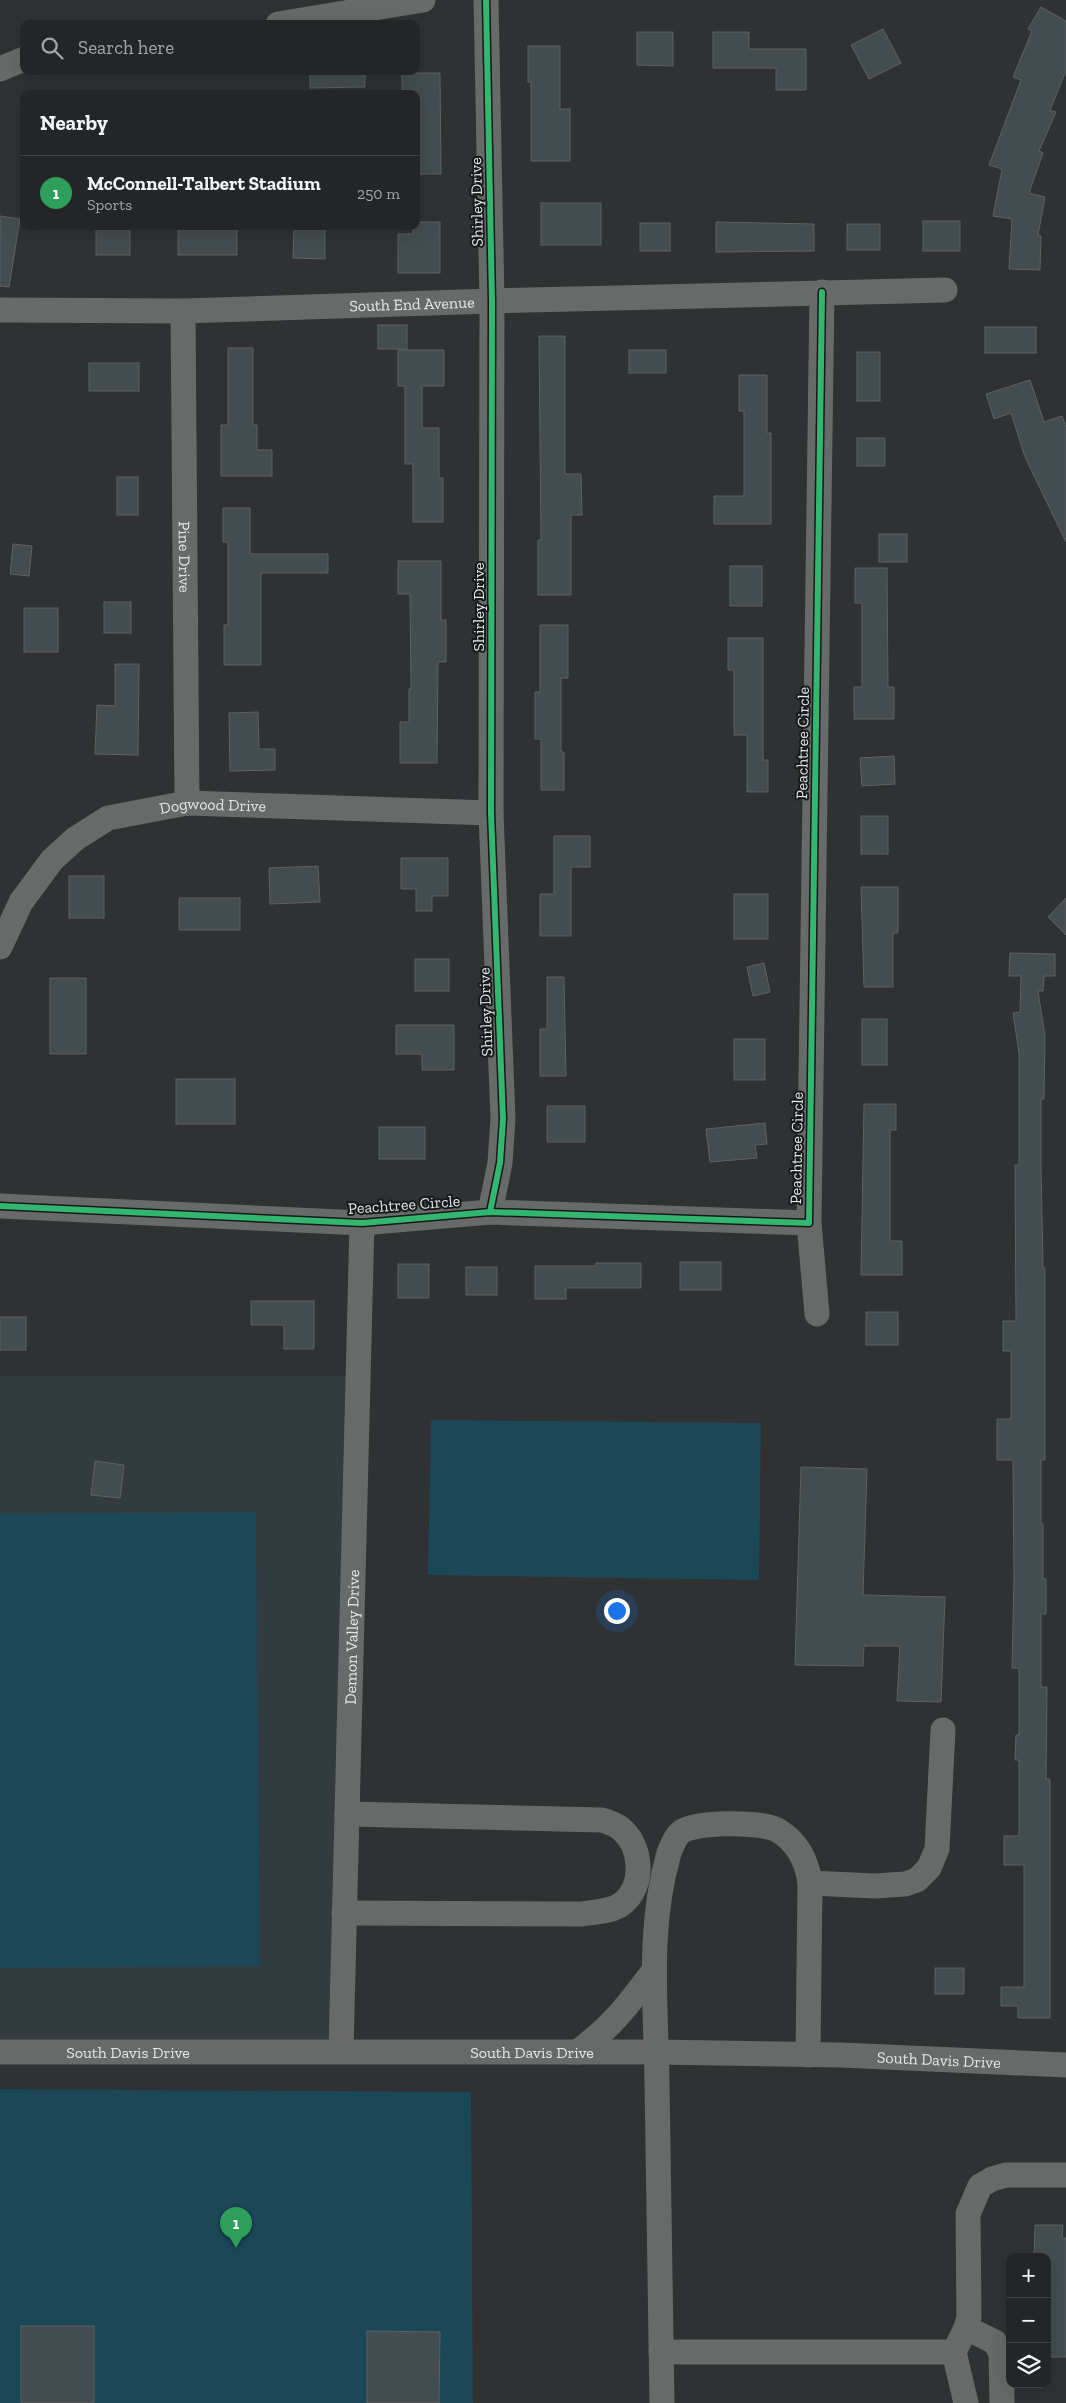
<!DOCTYPE html>
<html lang="en">
<head>
<meta charset="utf-8">
<style>
  :root { --surface:#232526; --page:#2b2d2e; --text:#f1f3f6; --muted:#a3a5a7; --line:#404243; --accent:#95b2f1 }
  body { margin:0; font-family:"Zilla Slab",serif; background:var(--page); color:var(--text) }
  .controls { position:absolute; right:15px; bottom:15px; display:grid; overflow:hidden; border-radius:10px; box-shadow:0 5px 20px #0002 }
  .controls button { width:45px; height:45px; display:grid; place-items:center; padding:0; border:0; border-bottom:1px solid var(--line); background:var(--surface); color:var(--text); font:25px sans-serif }
  .you { position:absolute; left:616px; top:1610px; width:18px; height:18px; margin:-12px; border:4px solid #fff; border-radius:50%; background:#1a73e8; box-shadow:0 0 0 8px #1a73e833 }
  .badge { display:grid; place-items:center; width:32px; height:32px; border-radius:50%; background:var(--accent); color:#fff; font-size:16px; font-weight:700 }
  .pin { position:absolute; translate:-50% -41px; filter:drop-shadow(0 1px 2px #0008) }
  .pin::after { content:''; position:absolute; top:26px; width:18px; height:15px; background:inherit; clip-path:polygon(0 0,100% 0,50% 100%) }
  .list { margin:0; padding:0; list-style:none }
  h2 { display:flex; justify-content:space-between; align-items:center; height:65px; margin:0; padding:0 20px; font-size:21px }
  h2 small { font-size:16px; font-weight:400; color:var(--muted) }
  .list li { display:grid; grid-template-columns:32px 1fr auto; gap:15px; align-items:center; box-sizing:border-box; height:75px; padding:0 20px; border-top:1px solid var(--line) }
  .list b { display:block; font-size:19px; white-space:nowrap }
  .list p { margin:0; font-size:16px; white-space:nowrap; color:var(--muted) }
  .list em { font-size:16px; font-style:normal; color:var(--muted) }
  .icon { flex:none; width:28px; height:28px; fill:none; stroke:currentColor; stroke-width:2; stroke-linecap:round; stroke-linejoin:round }
  .map { position:relative; flex:none; width:1066px; height:2403px; overflow:hidden }
  .search { position:absolute; background:var(--surface); box-shadow:0 5px 20px #0002; left:20px; top:20px; width:400px; height:55px; display:flex; align-items:center; gap:12px; box-sizing:border-box; padding:0 18px; border-radius:10px; color:var(--muted); font-size:19px }
  .panel { position:absolute; background:var(--surface); box-shadow:0 5px 20px #0002; left:20px; top:90px; width:400px; height:140px; border-radius:10px }
  .map>svg:first-child { display:block }
  .built { fill:#323b3f }
  .green { fill:#1c4757 }
  .building { fill:#434c4e; stroke:#5f6161 }
  .lines { fill:none; stroke-linecap:round; stroke-linejoin:round }
  .minor { stroke:#686969; stroke-width:25 }
  .cycleway-casing { stroke:#17191a; stroke-width:9 }
  .cycleway { stroke:#33b770; stroke-width:6 }
  .labels { text-anchor:middle; stroke-width:4; stroke-linejoin:round; paint-order:stroke }
  .street-label { font-size:16px; fill:#e4e6e8; stroke:#17191a }
</style>
</head>
<body>
<div class="map">
<svg width="1066" height="2403" viewBox="0 0 1066 2403">
  <rect width="100%" height="100%" fill="#2f3132"/>
  <path class="built" d="M 0,1376 L 358,1376 L 341,2051 L 0,2055 Z"/>
  <g class="green">
    <path d="M 431,1420 L 761,1423 L 759,1580 L 428,1575 Z"/>
    <path d="M 256,1512 L 260,1966 L 0,1968 L 0,1514 Z"/>
    <path d="M 0,2089 L 471,2092 L 473,2403 L 0,2403 Z"/>
  </g>
  <g class="building">
    <path d="M 1041,7 L 1066,21 L 1066,71 L 1050,110 L 1056,112 L 1039,151 L 1043,153 L 1029,193 L 1045,197 L 1038,235 L 1041,236 L 1040,270 L 1009,269 L 1012,219 L 993,216 L 1002,169 L 989,165 L 1021,80 L 1013,77 L 1032,31 L 1028,29 Z"/>
    <path d="M 883,29 L 901,63 L 869,79 L 851,45 Z"/>
    <path d="M 637,32 L 673,32 L 673,66 L 637,65 Z"/>
    <path d="M 713,32 L 749,32 L 749,49 L 806,49 L 806,90 L 776,90 L 776,68 L 713,68 Z"/>
    <path d="M 528,46 L 560,46 L 560,109 L 570,109 L 570,161 L 531,161 L 531,82 L 528,82 Z"/>
    <path d="M 310,71 L 365,71 L 365,87 L 310,88 Z"/>
    <path d="M 402,73 L 440,73 L 441,174 L 416,174 L 416,94 L 402,94 Z"/>
    <rect x="541" y="203" width="60" height="42"/>
    <path d="M 0,216 L 20,219 L 9,287 L 0,286 Z"/>
    <rect x="923" y="221" width="37" height="30"/>
    <path d="M 416,222 L 440,222 L 440,273 L 398,273 L 398,234 L 413,234 L 413,226 L 416,226 Z"/>
    <path d="M 716,222 L 814,224 L 814,251 L 716,252 Z"/>
    <rect x="640" y="223" width="30" height="28"/>
    <rect x="847" y="224" width="33" height="26"/>
    <rect x="178" y="226" width="59" height="29"/>
    <path d="M 294,227 L 325,228 L 325,259 L 293,258 Z"/>
    <rect x="96" y="229" width="34" height="26"/>
    <rect x="378" y="325" width="29" height="24"/>
    <rect x="985" y="327" width="51" height="26"/>
    <path d="M 539,336 L 565,336 L 565,474 L 581,474 L 582,515 L 571,515 L 571,595 L 538,595 L 538,540 L 541,540 Z"/>
    <path d="M 228,348 L 253,348 L 253,425 L 257,425 L 257,450 L 272,450 L 272,476 L 221,476 L 221,425 L 228,425 Z"/>
    <path d="M 398,350 L 444,350 L 444,386 L 422,386 L 422,428 L 439,428 L 439,478 L 443,478 L 443,522 L 413,522 L 413,464 L 405,464 L 405,386 L 398,386 Z"/>
    <rect x="629" y="350" width="37" height="23"/>
    <rect x="857" y="352" width="23" height="49"/>
    <rect x="89" y="363" width="50" height="28"/>
    <path d="M 739,375 L 767,375 L 767,433 L 771,433 L 771,524 L 714,524 L 714,496 L 744,496 L 744,411 L 739,411 Z"/>
    <path d="M 1030,380 L 1044,422 L 1062,416 L 1066,427 L 1066,542 L 1025,457 L 1011,413 L 994,419 L 986,394 Z"/>
    <rect x="857" y="438" width="28" height="28"/>
    <rect x="117" y="477" width="21" height="38"/>
    <path d="M 223,508 L 250,508 L 250,554 L 328,554 L 328,573 L 261,573 L 261,665 L 224,665 L 224,625 L 228,625 L 228,542 L 223,542 Z"/>
    <rect x="879" y="534" width="28" height="28"/>
    <path d="M 13,544 L 32,546 L 29,576 L 10,574 Z"/>
    <path d="M 398,561 L 441,561 L 441,620 L 446,620 L 446,662 L 438,662 L 437,763 L 400,763 L 400,722 L 409,722 L 409,689 L 411,689 L 410,594 L 398,594 Z"/>
    <rect x="730" y="566" width="32" height="40"/>
    <path d="M 855,568 L 887,568 L 888,687 L 894,687 L 894,719 L 854,719 L 854,687 L 862,687 L 862,603 L 855,603 Z"/>
    <rect x="104" y="602" width="27" height="31"/>
    <rect x="24" y="608" width="34" height="44"/>
    <path d="M 540,625 L 568,625 L 568,678 L 561,678 L 561,752 L 564,752 L 564,790 L 541,790 L 541,739 L 535,739 L 535,692 L 540,692 Z"/>
    <path d="M 728,638 L 763,638 L 763,760 L 768,760 L 768,792 L 747,792 L 747,735 L 734,735 L 734,670 L 728,670 Z"/>
    <path d="M 115,664 L 139,664 L 138,755 L 95,754 L 97,705 L 115,706 Z"/>
    <path d="M 258,712 L 259,749 L 275,749 L 275,770 L 230,771 L 229,713 Z"/>
    <path d="M 894,756 L 895,784 L 862,786 L 860,758 Z"/>
    <rect x="861" y="816" width="27" height="38"/>
    <path d="M 554,836 L 590,836 L 590,867 L 571,867 L 571,936 L 540,936 L 540,894 L 554,894 Z"/>
    <path d="M 401,858 L 448,858 L 448,896 L 432,896 L 432,911 L 416,911 L 416,889 L 401,889 Z"/>
    <path d="M 318,866 L 320,902 L 270,904 L 269,868 Z"/>
    <rect x="69" y="876" width="35" height="42"/>
    <path d="M 861,887 L 898,887 L 898,933 L 893,933 L 893,987 L 864,987 Z"/>
    <rect x="734" y="894" width="34" height="45"/>
    <rect x="179" y="898" width="61" height="32"/>
    <path d="M 1066,898 L 1066,935 L 1048,917 Z"/>
    <path d="M 1010,953 L 1055,954 L 1055,976 L 1044,976 L 1043,991 L 1038,991 L 1045,1036 L 1044,1099 L 1041,1099 L 1041,1165 L 1043,1268 L 1045,1268 L 1045,1460 L 1041,1460 L 1041,1524 L 1043,1524 L 1043,1579 L 1046,1579 L 1046,1614 L 1041,1614 L 1041,1687 L 1047,1687 L 1046,1779 L 1050,1779 L 1050,2018 L 1018,2018 L 1018,2006 L 1001,2006 L 1001,1987 L 1024,1987 L 1024,1865 L 1004,1865 L 1004,1836 L 1019,1836 L 1019,1760 L 1015,1760 L 1016,1735 L 1019,1735 L 1019,1668 L 1012,1668 L 1014,1579 L 1013,1460 L 997,1460 L 997,1419 L 1011,1419 L 1011,1351 L 1003,1351 L 1003,1321 L 1016,1321 L 1015,1165 L 1019,1165 L 1019,1053 L 1013,1013 L 1020,1012 L 1021,976 L 1009,976 Z"/>
    <rect x="415" y="959" width="34" height="32"/>
    <path d="M 764,963 L 770,992 L 753,996 L 747,967 Z"/>
    <path d="M 547,977 L 564,977 L 566,1076 L 540,1076 L 540,1029 L 547,1029 Z"/>
    <rect x="50" y="978" width="36" height="76"/>
    <rect x="862" y="1019" width="25" height="46"/>
    <path d="M 396,1025 L 454,1025 L 454,1070 L 422,1070 L 422,1054 L 396,1054 Z"/>
    <rect x="734" y="1039" width="31" height="41"/>
    <rect x="176" y="1079" width="59" height="45"/>
    <path d="M 864,1104 L 896,1104 L 896,1130 L 890,1130 L 890,1241 L 902,1241 L 902,1275 L 861,1275 Z"/>
    <rect x="547" y="1106" width="38" height="36"/>
    <path d="M 765,1123 L 767,1144 L 755,1145 L 757,1158 L 710,1162 L 706,1129 Z"/>
    <rect x="379" y="1127" width="46" height="32"/>
    <rect x="680" y="1262" width="41" height="28"/>
    <path d="M 596,1263 L 641,1263 L 641,1288 L 566,1288 L 566,1299 L 535,1299 L 535,1266 L 596,1266 Z"/>
    <rect x="398" y="1264" width="31" height="34"/>
    <rect x="466" y="1267" width="31" height="28"/>
    <path d="M 251,1301 L 314,1301 L 314,1349 L 284,1349 L 284,1325 L 251,1325 Z"/>
    <rect x="866" y="1312" width="32" height="33"/>
    <rect x="0" y="1317" width="26" height="33"/>
    <path d="M 95,1461 L 124,1465 L 120,1498 L 91,1495 Z"/>
    <path d="M 801,1467 L 867,1469 L 863,1595 L 945,1597 L 941,1702 L 897,1701 L 900,1646 L 864,1646 L 863,1666 L 795,1665 Z"/>
    <rect x="935" y="1968" width="29" height="26"/>
    <path d="M 1035,2225 L 1063,2225 L 1062,2238 L 1066,2238 L 1066,2357 L 1047,2357 L 1047,2257 L 1034,2257 Z"/>
    <rect x="21" y="2326" width="73" height="77"/>
    <path d="M 367,2331 L 440,2332 L 439,2403 L 367,2403 Z"/>
  </g>
  <g class="lines">
    <g class="minor">
      <path d="M 486,0 L 492,301 L 491,813 L 503,1119 L 500,1163 L 490,1212"/>
      <path d="M 278,24 L 423,0"/>
      <path d="M 0,69 L 24,59"/>
      <path id="s1" d="M 0,310 L 183,311 L 492,301 L 945,290"/>
      <path id="s2" d="M 183,311 L 187,803"/>
      <path id="s3" d="M 0,947 L 21,902 L 52,860 L 75,839 L 108,818 L 187,803 L 491,813"/>
      <path d="M 0,1206 L 362,1223 L 490,1212 L 809,1223 L 822,292"/>
      <path d="M 809,1223 L 817,1314"/>
      <path d="M 810,1883 L 875,1886 L 905,1884 L 917,1880 L 929,1868 L 937,1849 L 943,1730"/>
      <path d="M 344,1913 L 582,1914 C 595,1912 612,1912 623,1903 C 645,1885 642,1845 620,1828 C 615,1824 608,1822 602,1820 L 347,1814"/>
      <path id="s4" d="M 341,2051 L 362,1223"/>
      <path id="s5" d="M 0,2052 L 656,2052 L 841,2055 L 1066,2065"/>
      <path d="M 577,2052 C 610,2029 628,2005 652,1973"/>
      <path d="M 966,2328 L 995,2342 L 1001,2353 L 1002,2403"/>
      <path d="M 661,2352 L 954,2352 L 966,2403"/>
      <path d="M 954,2352 L 966,2328 L 969,2317 L 968,2214 L 980,2186 L 992,2179 L 1006,2175 L 1066,2175"/>
      <path d="M 662,2403 C 660,2296 659,2189 657,2082 C 656,2004 647,1929 669,1853 C 671,1848 675,1837 680,1833 C 692,1821 764,1821 779,1831 C 798,1843 807,1861 810,1883 L 808,2055"/>
    </g>
    <g class="cycleway-casing">
      <g id="cycleway">
        <path d="M 486,0 L 492,301 L 491,813 L 503,1119 L 500,1163 L 490,1212"/>
        <path d="M 0,1206 L 362,1223 L 490,1212 L 809,1223 L 822,292"/>
      </g>
    </g>
    <use href="#cycleway" class="cycleway"/>
  </g>
  <g class="labels">
    <g class="street-label">
      <text transform="translate(476 202) rotate(-91)" y="6">Shirley Drive</text>
      <text dy="6" stroke="none"><textPath href="#s1" startOffset="412">South End Avenue</textPath></text>
      <text dy="6" stroke="none"><textPath href="#s2" startOffset="246">Pine Drive</textPath></text>
      <text transform="translate(478 607) rotate(-90)" y="6">Shirley Drive</text>
      <text transform="translate(802 743) rotate(-89)" y="6">Peachtree Circle</text>
      <text dy="6" stroke="none"><textPath href="#s3" startOffset="278">Dogwood Drive</textPath></text>
      <text transform="translate(485 1012) rotate(-92)" y="6">Shirley Drive</text>
      <text transform="translate(796 1148) rotate(-89)" y="6">Peachtree Circle</text>
      <text transform="translate(404 1204) rotate(-4)" y="6">Peachtree Circle</text>
      <text dy="6" stroke="none"><textPath href="#s4" startOffset="414">Demon Valley Drive</textPath></text>
      <text dy="6" stroke="none"><textPath href="#s5" startOffset="128">South Davis Drive</textPath></text>
      <text dy="6" stroke="none"><textPath href="#s5" startOffset="532">South Davis Drive</textPath></text>
      <text dy="6" stroke="none"><textPath href="#s5" startOffset="939">South Davis Drive</textPath></text>
    </g>
  </g>
</svg>
<div class="controls">
<button>+</button>
<button>−</button>
<button><svg class="icon" aria-label="layers" viewBox="0 0 24 24"><path d="M12 4l9 5-9 5-9-5zM3 14l9 5 9-5"/></svg></button>
</div>
<div class="you"></div>
<div class="pin badge" style="left:236px;top:2248px;background:#2e9e5b">1</div>
<div class="search"><svg class="icon" aria-label="search" viewBox="0 0 24 24"><circle cx="10" cy="10" r="6"/><path d="M15 15l6 6"/></svg>Search here</div>
<section class="panel">
<h2>Nearby<small></small></h2>
<ul class="list">
<li><span class="badge" style="background:#2e9e5b">1</span><div><b>McConnell-Talbert Stadium</b><p>Sports</p></div><em>250 m</em></li>
</ul>
</section>
</div>
</body>
</html>
